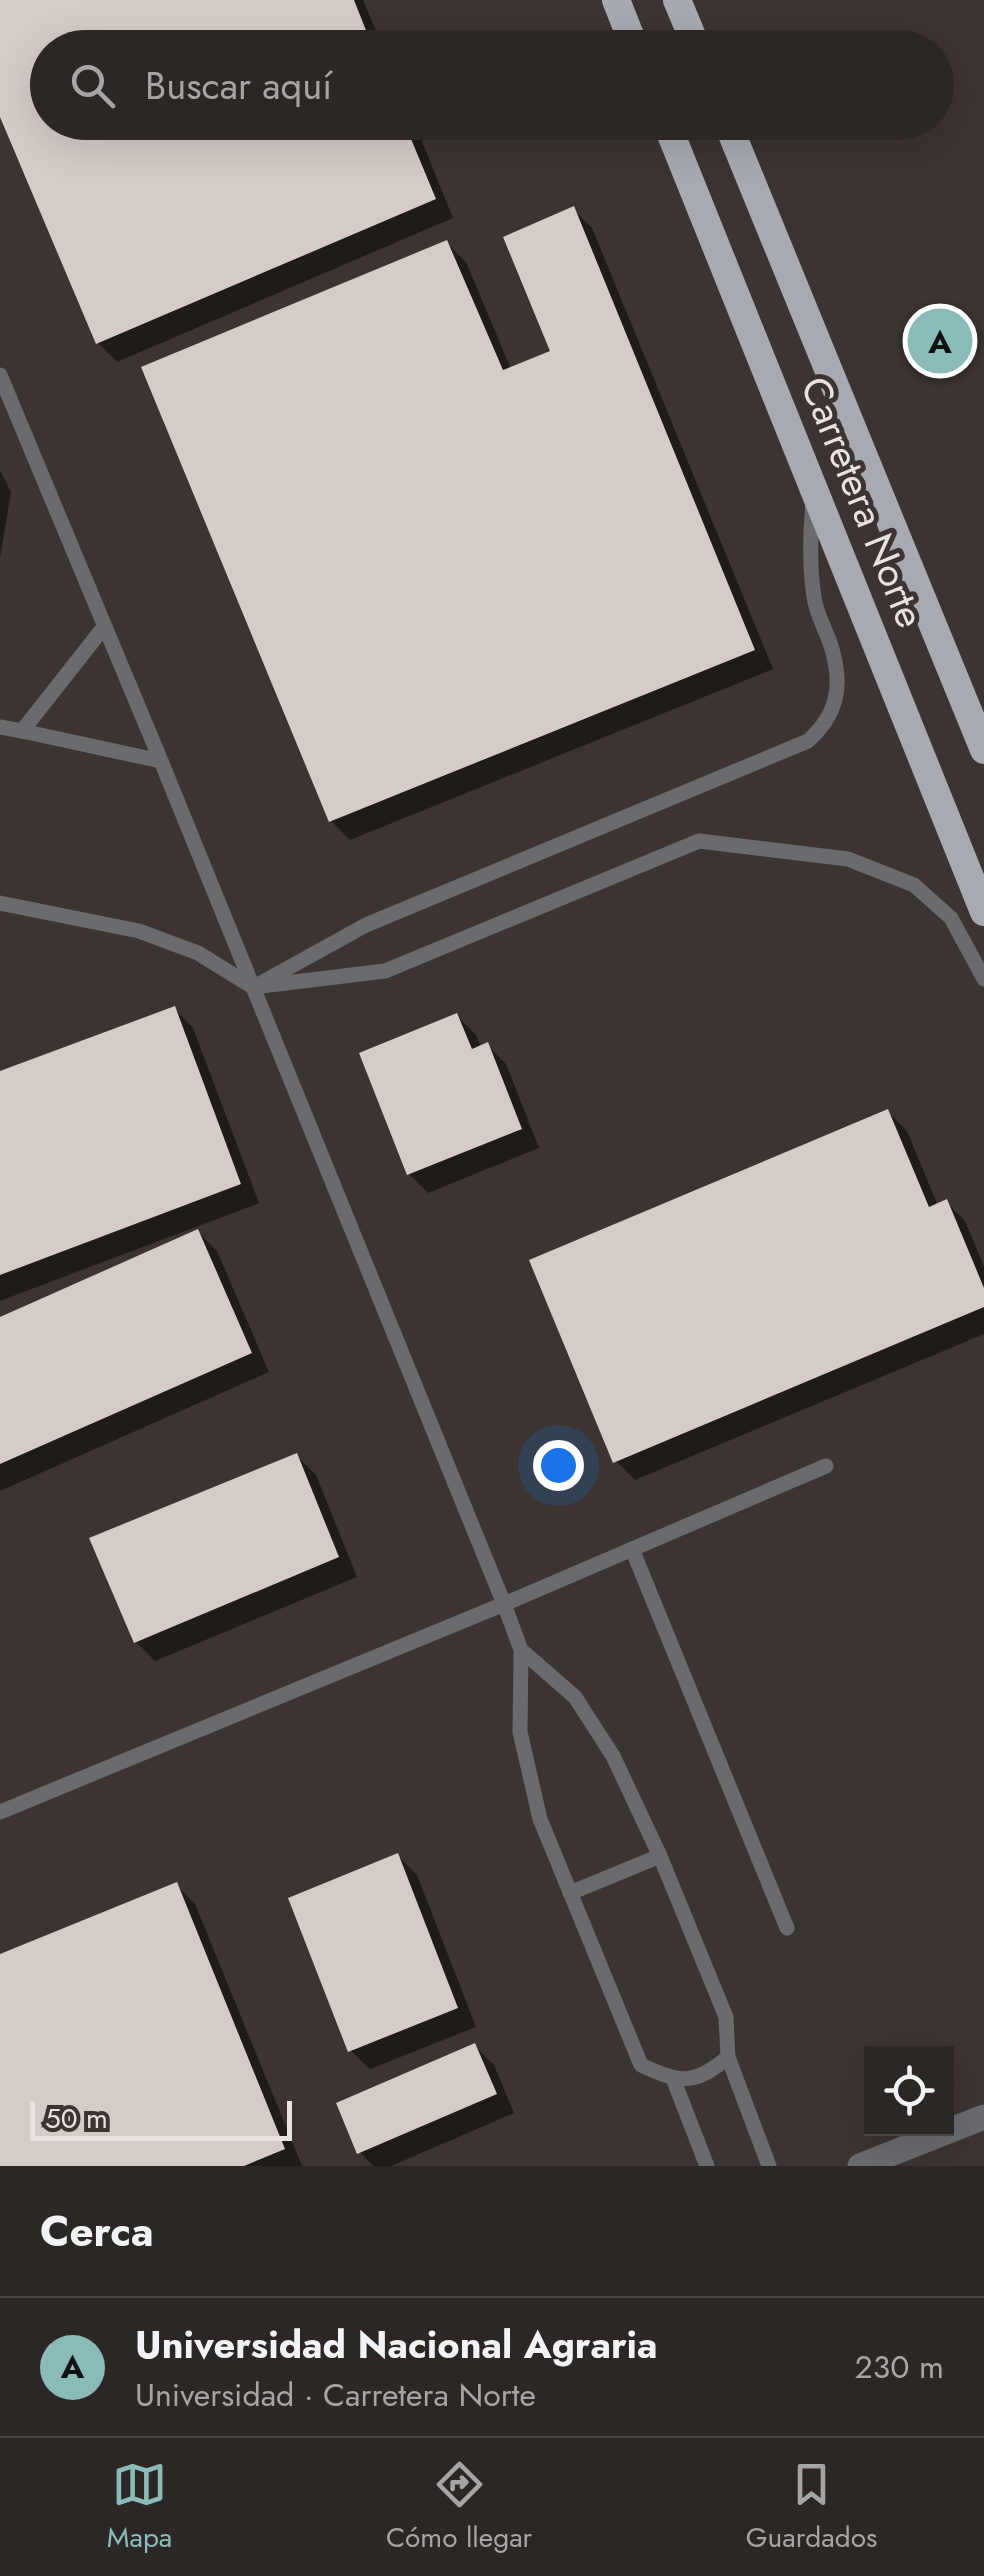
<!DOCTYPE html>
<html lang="es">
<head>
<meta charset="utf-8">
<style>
  :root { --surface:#2c2724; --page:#383331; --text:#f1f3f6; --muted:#a6a5a6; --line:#484441; --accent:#8bbbb9 }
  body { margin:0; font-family:Jost,sans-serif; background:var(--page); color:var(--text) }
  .controls { position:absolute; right:30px; bottom:30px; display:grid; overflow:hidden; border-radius:0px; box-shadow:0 10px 40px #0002 }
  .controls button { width:90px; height:90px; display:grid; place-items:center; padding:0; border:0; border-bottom:2px solid var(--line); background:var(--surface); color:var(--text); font:50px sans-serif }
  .scale { position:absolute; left:30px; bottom:25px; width:262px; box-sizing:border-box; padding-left:10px; border:5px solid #e8e3e1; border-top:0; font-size:28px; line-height:35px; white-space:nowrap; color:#e8e3e1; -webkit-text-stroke:8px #3b3430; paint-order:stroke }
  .you { position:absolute; left:558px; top:1465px; width:35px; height:35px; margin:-25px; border:8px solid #fff; border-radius:50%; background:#1a73e8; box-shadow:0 0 0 15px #1a73e833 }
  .badge { display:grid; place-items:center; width:65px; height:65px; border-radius:50%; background:var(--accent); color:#111; font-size:32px; font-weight:700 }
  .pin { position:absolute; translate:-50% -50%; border:5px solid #fff; box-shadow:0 2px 10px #0006 }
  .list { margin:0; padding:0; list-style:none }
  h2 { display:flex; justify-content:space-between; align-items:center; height:130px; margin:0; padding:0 40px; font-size:42px }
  h2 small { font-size:32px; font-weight:400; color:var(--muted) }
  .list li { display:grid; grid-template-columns:65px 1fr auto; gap:30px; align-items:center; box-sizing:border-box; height:140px; padding:0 40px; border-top:2px solid var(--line) }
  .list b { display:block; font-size:38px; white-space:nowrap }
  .list p { margin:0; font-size:32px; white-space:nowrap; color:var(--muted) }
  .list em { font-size:32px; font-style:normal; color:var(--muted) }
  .icon { flex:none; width:55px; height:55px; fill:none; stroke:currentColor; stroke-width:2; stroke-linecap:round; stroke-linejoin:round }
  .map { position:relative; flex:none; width:984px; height:2166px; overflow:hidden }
  .search { position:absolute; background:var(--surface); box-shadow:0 10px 40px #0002; left:30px; right:30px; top:30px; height:110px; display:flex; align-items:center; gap:25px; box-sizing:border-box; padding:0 35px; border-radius:55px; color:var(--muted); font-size:38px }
  .sheet { height:270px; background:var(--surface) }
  nav { display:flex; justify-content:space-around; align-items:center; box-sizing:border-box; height:140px; border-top:2px solid var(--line); background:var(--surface); font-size:28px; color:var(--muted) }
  nav a { display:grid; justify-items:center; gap:5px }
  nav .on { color:var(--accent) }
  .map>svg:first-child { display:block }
  .shadow { fill:#0007 }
  .building { fill:#d5ccc8 }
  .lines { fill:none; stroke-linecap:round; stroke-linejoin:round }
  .service { stroke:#6a6b6f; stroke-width:15 }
  .minor { stroke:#6a6b6f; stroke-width:25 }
  .trunk { stroke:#a8aab2; stroke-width:28 }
  .labels { text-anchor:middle; stroke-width:10; stroke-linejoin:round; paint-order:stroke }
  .street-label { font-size:40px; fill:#e8e3e1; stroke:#3b3430 }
</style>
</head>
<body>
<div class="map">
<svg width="984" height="2166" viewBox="0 0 984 2166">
  <rect width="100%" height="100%" fill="#3b3430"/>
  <g class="shadow">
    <path d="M 0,0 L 363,0 L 383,48 L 48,48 L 48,122 L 414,122 L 453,218 L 117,362 L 98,343 L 0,110 Z"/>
    <path d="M 573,209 L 592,228 L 773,669 L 350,840 L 331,821 L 447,243 L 466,262 L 511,369 L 553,353 Z"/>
    <path d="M 0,470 L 11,492 L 0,558 Z"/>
    <path d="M 174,1008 L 193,1028 L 259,1203 L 0,1301 L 0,1074 Z"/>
    <path d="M 457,1016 L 476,1035 L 481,1048 L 487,1045 L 506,1064 L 539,1148 L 428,1193 L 409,1174 Z"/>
    <path d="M 888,1112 L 907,1131 L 938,1206 L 946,1202 L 965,1221 L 984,1266 L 984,1334 L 635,1480 L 616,1461 Z"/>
    <path d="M 198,1232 L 217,1251 L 269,1372 L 0,1491 L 0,1320 Z"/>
    <path d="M 297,1456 L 316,1475 L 357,1577 L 155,1661 L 136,1642 Z"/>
    <path d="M 398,1856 L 417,1875 L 476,2027 L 370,2069 L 350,2050 Z"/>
    <path d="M 176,1885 L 195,1904 L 302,2166 L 0,2166 L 0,1957 Z"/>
    <path d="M 475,2046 L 494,2065 L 514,2113 L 391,2166 L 373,2166 L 360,2152 Z"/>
  </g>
  <g class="building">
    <path d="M 0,0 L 354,0 L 373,48 L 48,48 L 48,122 L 404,122 L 436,199 L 96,344 L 0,117 Z"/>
    <path d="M 574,206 L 755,650 L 329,822 L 141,367 L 447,240 L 503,370 L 550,351 L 503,237 Z"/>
    <path d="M 175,1006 L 241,1184 L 0,1275 L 0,1071 Z"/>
    <path d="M 457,1013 L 472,1049 L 488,1042 L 522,1129 L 407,1175 L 359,1053 Z"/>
    <path d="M 888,1109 L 929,1207 L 947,1199 L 984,1288 L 984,1307 L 613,1463 L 529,1260 Z"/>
    <path d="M 198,1229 L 252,1353 L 0,1464 L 0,1317 Z"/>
    <path d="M 297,1453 L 339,1557 L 134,1643 L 89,1538 Z"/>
    <path d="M 398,1853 L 458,2008 L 348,2052 L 288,1898 Z"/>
    <path d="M 177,1882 L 285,2149 L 244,2166 L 0,2166 L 0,1954 Z"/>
    <path d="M 475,2043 L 497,2094 L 357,2154 L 336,2103 Z"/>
  </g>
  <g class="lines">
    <g class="service">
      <path d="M 0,375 L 161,761 L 504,1604 L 521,1650 L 520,1732 L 540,1819 L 641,2065 C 680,2083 694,2086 728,2057 L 726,2017 L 660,1856 L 613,1756 L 575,1697 L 521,1650"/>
      <path d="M 0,727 L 22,731 L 104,627"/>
      <path d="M 22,731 L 161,761"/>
      <path d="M 0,903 L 139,931 L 198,953 L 253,987 L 385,971 L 699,841 L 848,859 L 914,885 L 951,918 L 984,979"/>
      <path d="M 261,983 L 366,925 L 808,741 C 837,715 843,687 832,649 C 827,631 816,615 814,597 C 809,565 810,535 813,502"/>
      <path d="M 632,1549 L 787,1928"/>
      <path d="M 0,1812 L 504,1604 L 826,1466"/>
      <path d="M 570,1893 L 660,1856"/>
      <path d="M 728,2057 L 769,2166"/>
      <path d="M 674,2081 L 707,2166"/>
    </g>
    <path class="minor" d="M 860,2166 L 984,2117"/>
    <g class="trunk">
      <path d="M 616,0 L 635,48"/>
      <path d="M 677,0 L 697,48"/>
      <path d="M 666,122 L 984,912"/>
      <path d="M 727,122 L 984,750"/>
    </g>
  </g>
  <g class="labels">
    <g class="street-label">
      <text transform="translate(863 502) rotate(68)" y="14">Carretera Norte</text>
    </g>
  </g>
</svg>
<div class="controls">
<button><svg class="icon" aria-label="locate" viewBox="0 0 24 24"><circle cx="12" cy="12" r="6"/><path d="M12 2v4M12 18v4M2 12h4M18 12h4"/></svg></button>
</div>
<div class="scale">50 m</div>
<div class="you"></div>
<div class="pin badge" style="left:940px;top:341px">A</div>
<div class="search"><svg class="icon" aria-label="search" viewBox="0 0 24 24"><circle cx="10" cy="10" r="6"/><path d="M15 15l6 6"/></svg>Buscar aquí</div>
</div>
<section class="sheet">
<h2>Cerca<small></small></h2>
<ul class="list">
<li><span class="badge">A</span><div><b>Universidad Nacional Agraria</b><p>Universidad · Carretera Norte</p></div><em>230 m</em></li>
</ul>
</section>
<nav>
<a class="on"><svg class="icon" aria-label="map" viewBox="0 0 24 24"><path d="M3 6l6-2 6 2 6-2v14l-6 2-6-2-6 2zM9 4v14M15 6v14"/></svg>Mapa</a>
<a><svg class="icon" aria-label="directions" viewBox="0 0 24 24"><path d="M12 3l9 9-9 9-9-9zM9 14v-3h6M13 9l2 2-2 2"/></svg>Cómo llegar</a>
<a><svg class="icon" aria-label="saved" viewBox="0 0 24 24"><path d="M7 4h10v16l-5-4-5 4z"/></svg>Guardados</a>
</nav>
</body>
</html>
